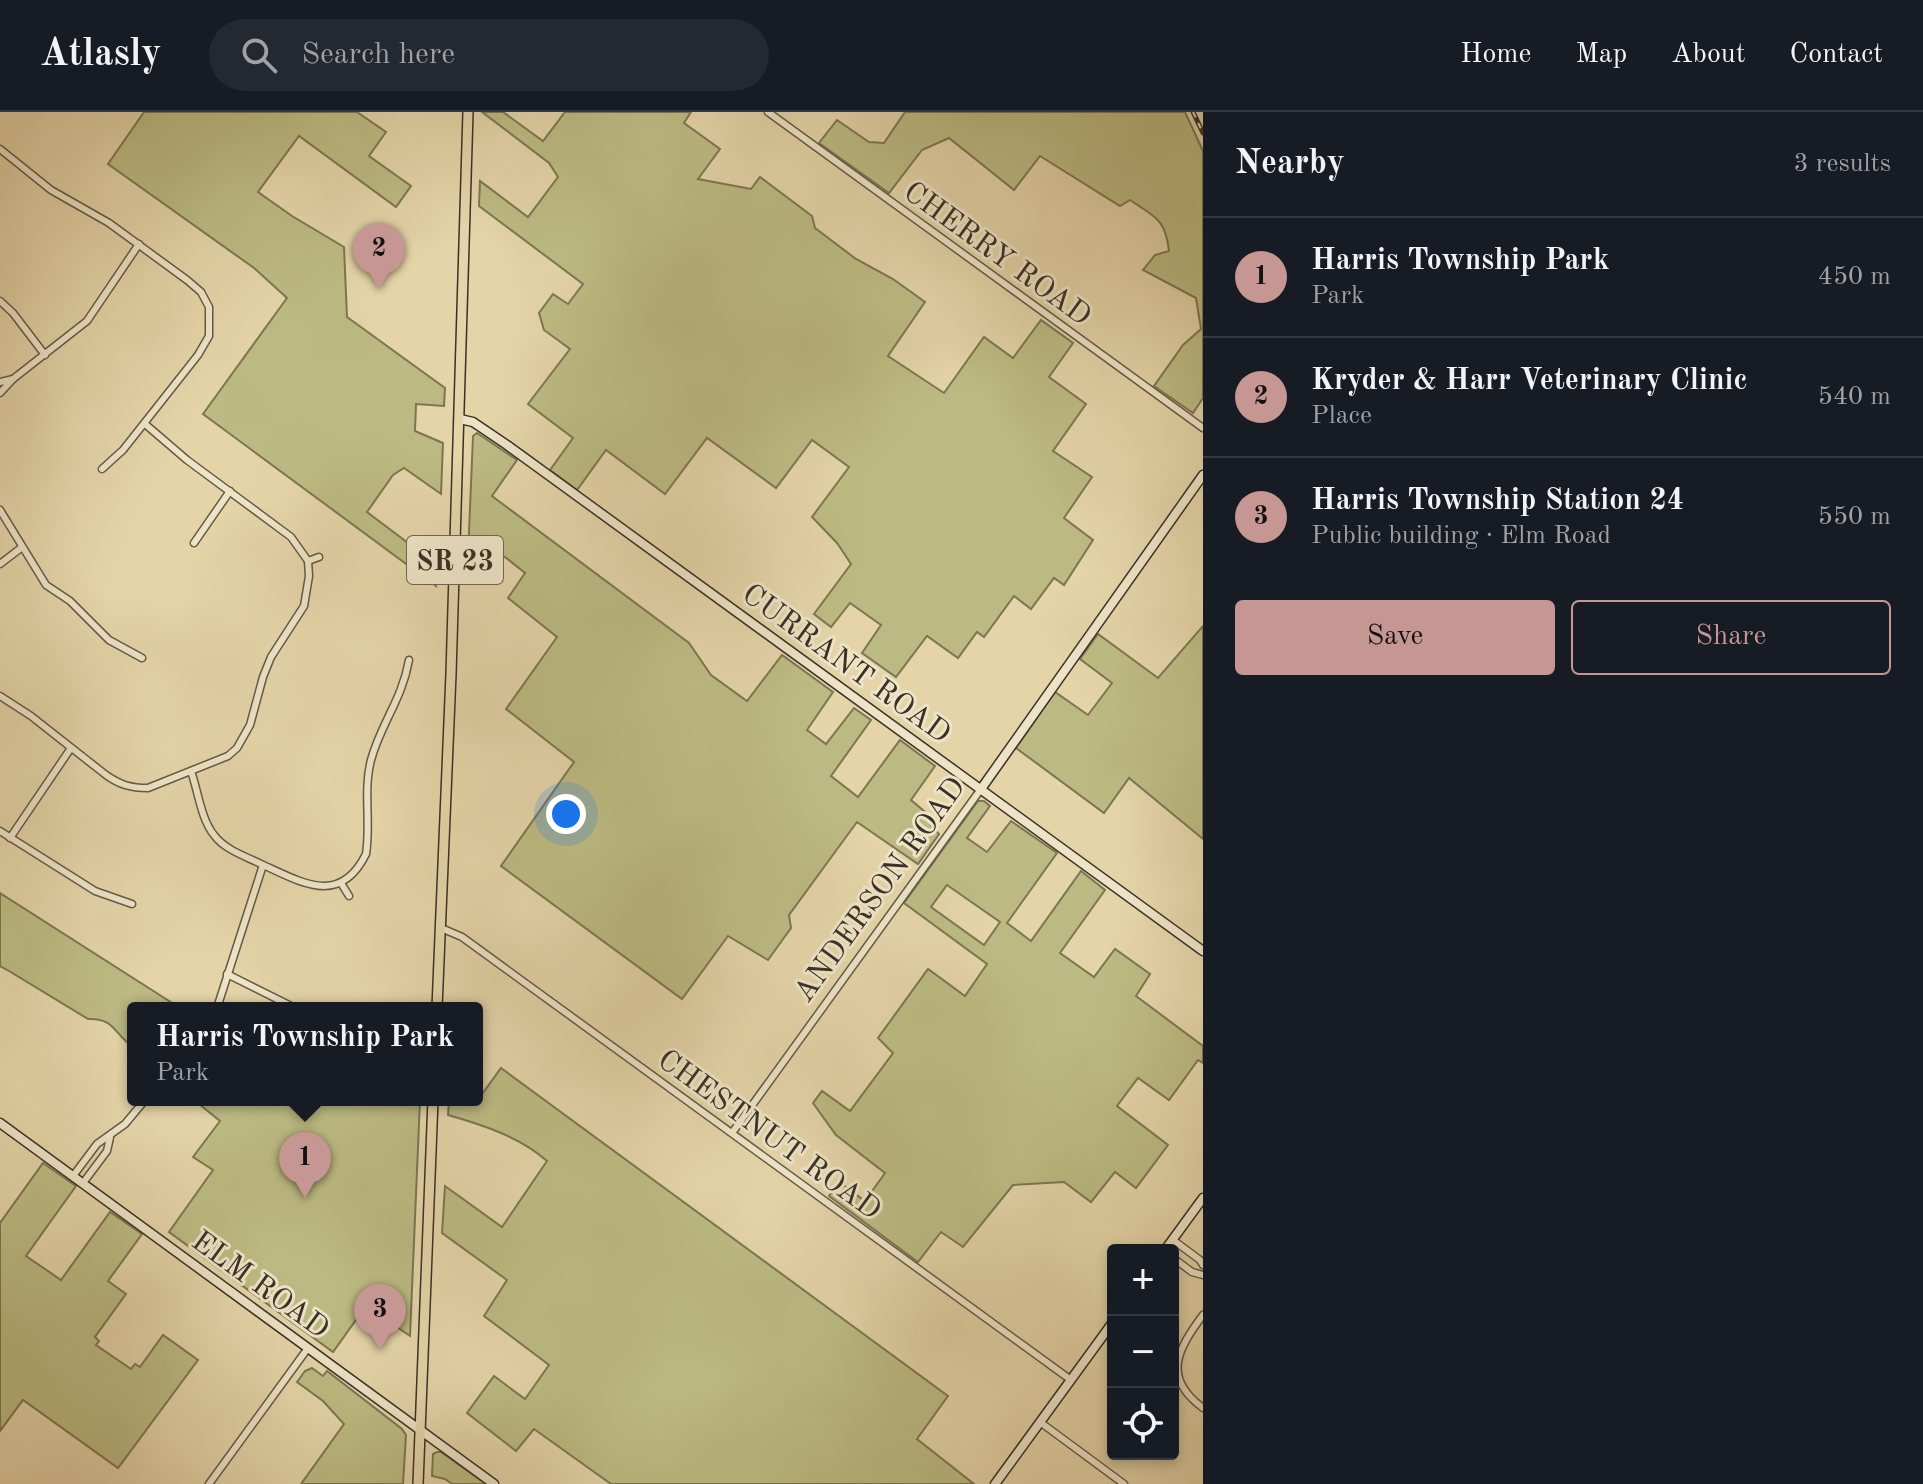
<!DOCTYPE html>
<html lang="en">
<head>
<meta charset="utf-8">
<style>
  :root { --surface:#171b24; --page:#242831; --text:#f1f3f6; --muted:#9ea1a6; --line:#363941; --accent:#c59692 }
  body { margin:0; font-family:"Old Standard TT",serif; background:var(--page); color:var(--text) }
  .controls { position:absolute; right:24px; bottom:24px; display:grid; overflow:hidden; border-radius:8px; box-shadow:0 4px 12px #0003 }
  .controls button { width:72px; height:72px; display:grid; place-items:center; padding:0; border:0; border-bottom:2px solid var(--line); background:var(--surface); color:var(--text); font:40px sans-serif }
  .you { position:absolute; left:566px; top:702px; width:28px; height:28px; margin:-20px; border:6px solid #fff; border-radius:50%; background:#1a73e8; box-shadow:0 0 0 12px #1a73e833 }
  .badge { display:grid; place-items:center; width:52px; height:52px; border-radius:50%; background:var(--accent); color:#111; font-size:26px; font-weight:700 }
  .pin { position:absolute; translate:-50% -66px; filter:drop-shadow(0 2px 4px #0008) }
  .pin::after { content:''; position:absolute; top:42px; width:28px; height:24px; background:inherit; clip-path:polygon(0 0,100% 0,50% 100%) }
  .popup { position:absolute; left:127px; top:890px; width:356px; height:104px; box-sizing:border-box; display:grid; place-content:center; border-radius:8px; background:var(--surface); filter:drop-shadow(0 2px 6px #0005); font-size:26px; white-space:nowrap; color:var(--muted) }
  .popup b { font-size:30px; color:var(--text) }
  .popup::after { content:''; position:absolute; left:50%; top:100%; margin-left:-16px; border:16px solid transparent; border-top-color:var(--surface) }
  .list { margin:0; padding:0; list-style:none }
  h2 { display:flex; justify-content:space-between; align-items:center; height:104px; margin:0; padding:0 32px; font-size:34px }
  h2 small { font-size:26px; font-weight:400; color:var(--muted) }
  .list li { display:grid; grid-template-columns:52px 1fr auto; gap:24px; align-items:center; box-sizing:border-box; height:120px; padding:0 32px; border-top:2px solid var(--line) }
  .list b { display:block; font-size:30px; white-space:nowrap }
  .list p { margin:0; font-size:26px; white-space:nowrap; color:var(--muted) }
  .list em { font-size:26px; font-style:normal; color:var(--muted) }
  .actions { display:flex; gap:16px; padding:24px 32px }
  .actions a { flex:1; padding:18px 0; border:2px solid var(--accent); border-radius:8px; text-align:center; font-size:28px; color:var(--accent) }
  .actions .main { background:var(--accent); color:#111 }
  .icon { flex:none; width:44px; height:44px; fill:none; stroke:currentColor; stroke-width:2; stroke-linecap:round; stroke-linejoin:round }
  .map { position:relative; flex:none; width:1203px; height:1372px; overflow:hidden }
  header { display:flex; align-items:center; gap:48px; box-sizing:border-box; height:112px; padding:0 40px; background:var(--surface); border-bottom:2px solid var(--line) }
  header strong { font-size:38px }
  nav { display:flex; gap:44px; margin-inline-start:auto; font-size:28px }
  .search { width:560px; height:72px; background:var(--page); display:flex; align-items:center; gap:20px; box-sizing:border-box; padding:0 28px; border-radius:44px; color:var(--muted); font-size:30px }
  main { display:flex }
  aside { flex:1; background:var(--surface) }
  .map>svg:first-child { display:block }
  .green { fill:#bcba82; stroke:#7a7654; stroke-width:2; fill-rule:evenodd }
  .lines { fill:none; stroke-linecap:round; stroke-linejoin:round }
  .street-casing { stroke:#645a46; stroke-width:9 }
  .secondary-casing { stroke:#393126; stroke-width:11 }
  .primary-casing { stroke:#393126; stroke-width:12 }
  .street { stroke:#ede3c6; stroke-width:6 }
  .secondary { stroke:#ede3c6; stroke-width:8 }
  .primary { stroke:#e4d4a8; stroke-width:9 }
  .rail-casing { stroke:#393126; stroke-width:5 }
  .rail { stroke:#ede3c6; stroke-width:2; stroke-dasharray:6; stroke-linecap:butt }
  .labels { text-anchor:middle; stroke-width:6; stroke-linejoin:round; paint-order:stroke }
  .shield { fill:#ede3c6; stroke:#6f6656; stroke-width:2 }
  .shield-label { font-size:28px; font-weight:bold; fill:#393126 }
  .street-label { font-size:30px; fill:#393126; stroke:#ede3c6 }
</style>
</head>
<body>
<header>
<strong>Atlasly</strong>
<div class="search"><svg class="icon" aria-label="search" viewBox="0 0 24 24"><circle cx="10" cy="10" r="6"/><path d="M15 15l6 6"/></svg>Search here</div>
<nav><a>Home</a><a>Map</a><a>About</a><a>Contact</a></nav>
</header>
<main>
<div class="map">
<svg width="1203" height="1372" viewBox="0 0 1203 1372">
  <rect width="100%" height="100%" fill="#e4d4a8"/>
  <filter id="stains"><feTurbulence type="fractalNoise" baseFrequency=".0025" numOctaves="4"/><feColorMatrix values="0 0 0 0 .2 0 0 0 0 .09 0 0 0 0 .02 0 0 0 .5 -.17"/></filter>
  <radialGradient id="worn" r=".72"><stop offset=".6" stop-color="#630" stop-opacity="0"/><stop offset="1" stop-color="#630" stop-opacity=".3"/></radialGradient>
  <g class="green">
    <path d="M 144,0 L 357,0 L 386,20 L 369,44 L 411,74 L 396,95 L 299,24 L 258,80 L 292,104 L 344,135 L 347,205 L 445,276 L 444,294 L 416,292 L 415,319 L 443,331 L 441,382 L 404,356 L 393,363 L 367,400 L 436,452 L 436,474 L 203,302 L 287,186 L 254,156 L 108,52 Z"/>
    <path d="M 482,0 L 503,0 L 543,29 L 565,0 L 691,0 L 684,11 L 720,37 L 698,67 L 751,77 L 760,65 L 812,104 L 815,116 L 856,147 L 893,167 L 925,190 L 888,244 L 944,281 L 984,225 L 1013,246 L 1041,208 L 1073,231 L 1049,265 L 1086,292 L 1053,339 L 1092,365 L 1064,406 L 1093,428 L 1064,473 L 1054,466 L 1031,497 L 1014,484 L 984,525 L 977,520 L 958,546 L 927,524 L 896,565 L 862,541 L 881,513 L 850,491 L 831,515 L 814,502 L 851,452 L 837,431 L 812,405 L 849,355 L 812,328 L 776,376 L 707,326 L 665,382 L 606,338 L 577,378 L 550,358 L 573,326 L 528,292 L 570,237 L 544,218 L 539,201 L 553,182 L 568,192 L 583,172 L 479,94 L 480,69 L 528,105 L 558,65 L 549,51 Z"/>
    <path d="M 905,0 L 1185,0 L 1203,39 L 1203,286 L 1193,301 L 1154,274 L 1183,233 L 1201,217 L 1196,186 L 1143,158 L 1155,143 L 1169,139 C 1165,106 1156,106 1130,88 L 1120,94 L 1040,44 L 1014,78 L 949,26 L 922,38 L 889,81 L 819,31 L 837,8 L 869,30 L 884,31 Z"/>
    <path d="M 477,321 L 517,348 L 492,384 L 689,531 L 711,563 L 747,589 L 782,543 L 833,580 L 807,618 L 826,632 L 854,596 L 871,608 L 831,664 L 858,685 L 900,628 L 935,654 L 911,688 L 930,704 L 931,713 L 939,722 L 918,752 L 857,710 L 789,803 L 791,816 L 768,848 L 728,824 L 682,887 L 501,754 L 574,650 L 506,597 L 557,525 L 508,486 L 525,461 L 505,445 L 468,444 L 473,324 Z"/>
    <path d="M 1203,514 L 1203,727 L 1129,666 L 1104,701 L 1016,636 L 1055,580 L 1088,603 L 1112,571 L 1080,547 L 1098,522 L 1158,566 Z"/>
    <path d="M 978,689 L 984,689 L 990,694 L 967,726 L 987,740 L 1011,709 L 1057,741 L 1007,811 L 1031,829 L 1081,759 L 1105,778 L 1060,841 L 1094,865 L 1115,837 L 1150,862 L 1136,884 L 1203,934 L 1203,951 L 1198,948 L 1169,988 L 1138,966 L 1117,994 L 1168,1033 L 1136,1076 L 1115,1060 L 1091,1090 L 1064,1070 L 1013,1073 L 963,1135 L 941,1120 L 918,1150 L 829,1084 L 839,1070 L 865,1089 L 885,1061 L 836,1023 L 813,991 L 822,979 L 850,999 L 893,941 L 878,926 L 928,857 L 965,884 L 987,852 L 904,791 ZM 947,773 L 1000,810 L 984,833 L 931,795 Z"/>
    <path d="M 0,781 L 180,896 L 133,896 L 133,935 C 114,923 116,906 88,907 L 9,859 L 0,854 Z"/>
    <path d="M 501,956 L 948,1284 L 917,1327 L 974,1372 L 611,1372 L 534,1317 L 516,1339 L 467,1301 L 494,1264 L 525,1287 L 549,1253 L 484,1204 L 507,1168 L 442,1121 L 445,1074 L 502,1115 L 547,1049 C 520,1025 483,1013 448,1003 L 449,988 L 477,988 L 477,984 L 480,985 Z"/>
    <path d="M 194,988 L 324,988 L 330,992 L 336,988 L 420,988 L 410,1224 L 366,1194 L 333,1240 L 169,1120 L 213,1058 L 193,1045 L 220,1009 Z"/>
    <path d="M 43,1051 L 76,1074 L 26,1144 L 61,1168 L 110,1100 L 142,1122 L 108,1169 L 126,1182 L 95,1225 L 99,1229 L 96,1233 L 131,1257 L 135,1252 L 140,1255 L 163,1223 L 198,1248 L 118,1356 L 23,1288 L 0,1319 L 0,1111 Z"/>
    <path d="M 312,1256 L 323,1264 L 327,1259 L 402,1317 L 406,1323 L 403,1372 L 301,1372 L 344,1312 L 323,1289 L 297,1270 L 305,1259 Z"/>
    <path d="M 437,1340 L 441,1340 L 486,1372 L 452,1372 L 445,1367 L 432,1364 L 433,1342 Z"/>
  </g>
  <g class="lines">
    <g class="street-casing">
      <g id="street">
        <path d="M 768,0 L 1203,316"/>
        <path d="M 0,37 L 51,78 L 109,111 L 187,168 L 201,180 L 209,195 L 209,224 L 198,243 L 123,338 L 102,357"/>
        <path d="M 0,189 L 13,201 L 45,243"/>
        <path d="M 0,270 L 13,267"/>
        <path d="M 0,281 L 13,267 L 87,209 L 139,132"/>
        <path d="M 0,398 L 46,473 L 70,489 L 109,528 L 142,546"/>
        <path d="M 194,431 L 230,379"/>
        <path d="M 308,449 L 319,445"/>
        <path d="M 0,452 L 21,436"/>
        <path d="M 0,584 L 31,604 L 106,663 C 120,673 131,676 148,676 L 228,644 L 237,636 L 250,613 L 263,565 L 271,545 L 304,494 L 309,464 L 308,449 L 291,425 L 187,348 L 145,312"/>
        <path d="M 191,659 C 198,679 201,707 214,723 C 225,738 245,744 261,752 C 301,770 340,795 366,742 C 371,711 363,678 371,648 C 381,611 402,588 409,548"/>
        <path d="M 0,719 L 95,779 L 132,792"/>
        <path d="M 10,726 L 71,636"/>
        <path d="M 341,771 L 349,784"/>
        <path d="M 441,816 L 462,825 L 1071,1268"/>
        <path d="M 227,862 L 295,896"/>
        <path d="M 217,896 L 263,753"/>
        <path d="M 732,1021 L 981,677"/>
        <path d="M 73,1064 L 97,1032 L 125,1012 L 145,988"/>
        <path d="M 83,1071 L 107,1039 L 110,1025"/>
        <path d="M 1173,1128 L 1200,1148 L 1203,1153"/>
        <path d="M 1173,1146 L 1192,1160 L 1203,1163"/>
        <path d="M 1203,1203 C 1178,1237 1161,1265 1203,1296"/>
        <path d="M 1040,1310 L 1124,1372"/>
        <path d="M 209,1372 L 308,1236"/>
      </g>
    </g>
    <g class="secondary-casing">
      <g id="secondary">
        <path d="M 460,307 L 473,310 L 507,333 L 1203,839"/>
        <path d="M 981,677 L 1203,363"/>
        <path d="M 0,1011 L 494,1372"/>
        <path d="M 1165,1138 L 1203,1086"/>
        <path d="M 995,1372 L 1113,1210"/>
      </g>
    </g>
    <g class="primary-casing">
      <g id="primary">
        <path d="M 437,896 L 451,562 L 468,0"/>
        <path d="M 418,1372 L 433,988"/>
      </g>
    </g>
    <use href="#street" class="street"/>
    <use href="#secondary" class="secondary"/>
    <use href="#primary" class="primary"/>
    <g class="rail-casing">
      <path id="rail" d="M 1193,0 L 1203,21"/>
    </g>
    <use href="#rail" class="rail"/>
  </g>
  <g class="labels">
    <rect class="shield" x="407" y="424" width="96" height="48" rx="6"/>
    <g class="shield-label">
      <text x="455" y="458">SR 23</text>
    </g>
    <g class="street-label">
      <text transform="translate(998 141) rotate(36)" y="10">CHERRY ROAD</text>
      <text transform="translate(847 551) rotate(36)" y="10">CURRANT ROAD</text>
      <text transform="translate(879 777) rotate(-54)" y="10">ANDERSON ROAD</text>
      <text transform="translate(770 1022) rotate(36)" y="10">CHESTNUT ROAD</text>
      <text transform="translate(261 1172) rotate(36)" y="10">ELM ROAD</text>
    </g>
  </g>
  <rect width="100%" height="100%" filter="url(#stains)"/>
  <rect width="100%" height="100%" fill="url(#worn)"/>
</svg>
<div class="controls">
<button>+</button>
<button>−</button>
<button><svg class="icon" aria-label="locate" viewBox="0 0 24 24"><circle cx="12" cy="12" r="6"/><path d="M12 2v4M12 18v4M2 12h4M18 12h4"/></svg></button>
</div>
<div class="you"></div>
<div class="pin badge" style="left:305px;top:1086px">1</div>
<div class="popup"><b>Harris Township Park</b>Park</div>
<div class="pin badge" style="left:379px;top:177px">2</div>
<div class="pin badge" style="left:380px;top:1238px">3</div>
</div>
<aside>
<h2>Nearby<small>3 results</small></h2>
<ul class="list">
<li><span class="badge">1</span><div><b>Harris Township Park</b><p>Park</p></div><em>450 m</em></li>
<li><span class="badge">2</span><div><b>Kryder &amp; Harr Veterinary Clinic</b><p>Place</p></div><em>540 m</em></li>
<li><span class="badge">3</span><div><b>Harris Township Station 24</b><p>Public building · Elm Road</p></div><em>550 m</em></li>
</ul>
<div class="actions"><a class="main">Save</a><a>Share</a></div>
</aside>
</main>
</body>
</html>
